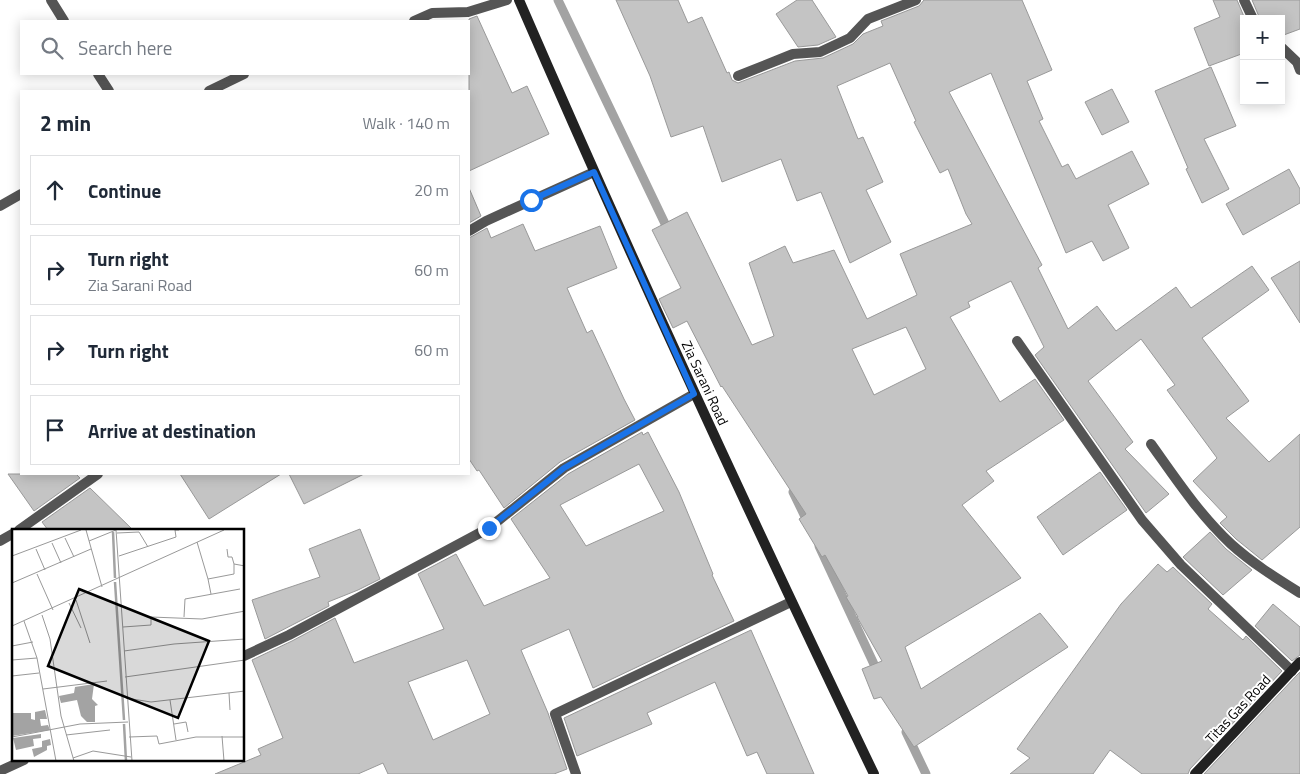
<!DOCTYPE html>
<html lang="en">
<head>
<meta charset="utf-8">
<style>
  :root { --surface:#fff; --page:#f6f6f7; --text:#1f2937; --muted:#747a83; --line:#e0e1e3 }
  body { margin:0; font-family:"Titillium Web",sans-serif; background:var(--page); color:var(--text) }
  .controls { position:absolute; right:15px; top:15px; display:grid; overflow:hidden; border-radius:0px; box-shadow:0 2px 12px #0003 }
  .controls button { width:45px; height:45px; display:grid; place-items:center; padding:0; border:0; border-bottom:1px solid var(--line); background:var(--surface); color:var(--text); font:25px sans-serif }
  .stop { position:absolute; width:15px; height:15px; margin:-11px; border:4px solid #1a73e8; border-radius:50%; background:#fff }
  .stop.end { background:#1a73e8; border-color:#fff; box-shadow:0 1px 5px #0008 }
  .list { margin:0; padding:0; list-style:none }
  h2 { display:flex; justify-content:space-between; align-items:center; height:65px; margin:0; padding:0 20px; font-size:21px }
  h2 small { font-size:16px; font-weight:400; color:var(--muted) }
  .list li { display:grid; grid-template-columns:32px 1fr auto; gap:15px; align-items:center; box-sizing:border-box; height:70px; margin:0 10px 10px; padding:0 10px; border:1px solid var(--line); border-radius:0px }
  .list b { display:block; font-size:19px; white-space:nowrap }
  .list p { margin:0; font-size:16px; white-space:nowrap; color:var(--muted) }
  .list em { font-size:16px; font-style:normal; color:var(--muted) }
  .icon { flex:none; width:28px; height:28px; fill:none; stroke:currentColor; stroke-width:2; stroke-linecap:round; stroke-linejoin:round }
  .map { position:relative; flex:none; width:1300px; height:774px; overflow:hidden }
  .search { position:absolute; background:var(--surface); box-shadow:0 2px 12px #0003; left:20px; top:20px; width:450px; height:55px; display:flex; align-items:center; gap:12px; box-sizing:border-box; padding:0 18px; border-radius:0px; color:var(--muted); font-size:19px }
  .panel { position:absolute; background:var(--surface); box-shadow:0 2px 12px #0003; left:20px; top:90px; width:450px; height:385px; border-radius:0px }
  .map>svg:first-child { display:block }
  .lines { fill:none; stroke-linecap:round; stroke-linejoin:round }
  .stream { stroke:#a3a3a3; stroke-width:9 }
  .building { fill:#c4c4c4; stroke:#999; fill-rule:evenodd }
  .street { stroke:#555; stroke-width:10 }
  .secondary { stroke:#222; stroke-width:10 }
  .route { stroke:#1a73e8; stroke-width:6 }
  .labels { text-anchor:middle; stroke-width:4; stroke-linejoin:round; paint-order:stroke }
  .street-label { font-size:14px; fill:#000; stroke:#fff }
  .inset-river { fill:none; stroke:#a3a3a3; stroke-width:2.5 }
  .inset-road { fill:none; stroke:#999; stroke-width:1 }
  .view { fill:#000; fill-opacity:0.15; stroke:#000; stroke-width:2.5 }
  .inset-edge { fill:none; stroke:#000; stroke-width:2.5 }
</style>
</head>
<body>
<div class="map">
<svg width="1300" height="774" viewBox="0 0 1300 774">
  <rect width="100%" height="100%" fill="#fff"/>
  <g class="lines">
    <g class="stream">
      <path d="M 558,0 L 669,232"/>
      <path d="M 793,492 L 809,525"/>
      <path d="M 819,546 L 879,675"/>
      <path d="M 906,732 L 926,774"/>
    </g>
  </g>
  <g class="building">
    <path d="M 616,0 L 678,0 L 688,23 L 702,17 L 727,73 L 729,72 L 732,80 L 738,83 L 795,61 L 823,58 L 853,44 L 863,34 L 883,26 L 881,21 L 919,6 L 924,0 L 1022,0 L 1052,70 L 1027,81 L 1043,119 L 1039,121 L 1062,167 L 1068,164 L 1076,179 L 1132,151 L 1149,184 L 1108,205 L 1129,248 L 1103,261 L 1092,241 L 1066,253 L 991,73 L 949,92 L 1042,265 L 1038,268 L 1068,329 L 1097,306 L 1116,331 L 1176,287 L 1191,308 L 1252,266 L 1269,290 L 1202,338 L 1249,401 L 1226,418 L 1269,462 L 1300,434 L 1300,527 L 1262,560 L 1236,539 L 1220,523 L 1227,517 L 1193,481 L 1217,458 L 1167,390 L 1175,385 L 1141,339 L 1088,381 L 1133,442 L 1125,449 L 1169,494 L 1146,513 L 1035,355 L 1044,347 L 1011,281 L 968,302 L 970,307 L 950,317 L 1000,402 L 1035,379 L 1064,420 L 986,471 L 994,481 L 962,505 L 1021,578 L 905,647 L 921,689 L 1040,613 L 1068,647 L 914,747 L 881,697 L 874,699 L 862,669 L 882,661 L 857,617 L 858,617 L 846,597 L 848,596 L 825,555 L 822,557 L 799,519 L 806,514 L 722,386 L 721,387 L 687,321 L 673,328 L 659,299 L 681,288 L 652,230 L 687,212 L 752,345 L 774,336 L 749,263 L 785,246 L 793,263 L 834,250 L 867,319 L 917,295 L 900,254 L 972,224 L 966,214 L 948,169 L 940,173 L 914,122 L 916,121 L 890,63 L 837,86 L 858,139 L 863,137 L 883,182 L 866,190 L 891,242 L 850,263 L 821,192 L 797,201 L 781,159 L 722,182 L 703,126 L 671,137 L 650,76 ZM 906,327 L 926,369 L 874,395 L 852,349 Z"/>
    <path d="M 797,0 L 812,0 L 836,37 L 818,45 L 798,47 L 776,14 Z"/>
    <path d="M 1213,0 L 1237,0 L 1245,19 L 1244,19 L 1244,53 L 1209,66 L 1194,28 L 1220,17 Z"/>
    <path d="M 1252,0 L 1300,0 L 1300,29 L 1281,36 L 1281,19 L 1260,19 Z"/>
    <path d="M 477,16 L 512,93 L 527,86 L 549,134 L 469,171 L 469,19 Z"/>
    <path d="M 1211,67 L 1236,126 L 1204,139 L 1229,189 L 1202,203 L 1186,169 L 1188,168 L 1155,91 Z"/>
    <path d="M 1112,89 L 1129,122 L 1102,135 L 1085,102 Z"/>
    <path d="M 1289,169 L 1300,189 L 1300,203 L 1243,235 L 1226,204 Z"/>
    <path d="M 469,188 L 481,216 L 469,223 Z"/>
    <path d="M 523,224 L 535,251 L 600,226 L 617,268 L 567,288 L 587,333 L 592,330 L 624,399 L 635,420 L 560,462 L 504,508 L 479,470 L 477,471 L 469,459 L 469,238 L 487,228 L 491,238 Z"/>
    <path d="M 1300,261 L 1300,323 L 1271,278 Z"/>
    <path d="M 642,432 L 643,435 L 648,432 L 679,492 L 713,574 L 712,575 L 734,621 L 593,688 L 569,629 L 521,650 L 548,713 L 567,769 L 554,774 L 388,774 L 383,763 L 358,774 L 215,774 L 261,755 L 258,749 L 283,738 L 252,660 L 292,641 L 335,618 L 354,663 L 444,629 L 418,574 L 456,554 L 484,606 L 550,578 L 511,519 L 568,474 ZM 639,464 L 664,511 L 586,546 L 560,505 ZM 467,660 L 490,714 L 433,740 L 408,682 Z"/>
    <path d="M 1100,472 L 1127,510 L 1063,555 L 1037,517 Z"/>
    <path d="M 8,474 L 76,474 L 80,478 L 34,511 Z"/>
    <path d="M 180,474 L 281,474 L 209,519 Z"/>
    <path d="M 289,474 L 364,474 L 304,504 Z"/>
    <path d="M 90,488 L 133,530 L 48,530 L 42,522 Z"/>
    <path d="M 360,529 L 380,579 L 358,590 L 328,602 L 329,606 L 265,639 L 252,600 L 320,577 L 309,549 Z"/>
    <path d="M 1210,532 L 1226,549 L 1252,570 L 1223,595 L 1183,557 Z"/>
    <path d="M 1158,564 L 1167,572 L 1173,567 L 1212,604 L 1208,609 L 1243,640 L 1246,636 L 1282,671 L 1190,769 L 1188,774 L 1142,774 L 1110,750 L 1093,774 L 1010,774 L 1030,758 L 1017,749 L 1121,604 Z"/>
    <path d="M 1273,604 L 1300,627 L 1300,655 L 1292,661 L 1255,626 Z"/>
    <path d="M 751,630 L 814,774 L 767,774 L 757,752 L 747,756 L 715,682 L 647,713 L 652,724 L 577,756 L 564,718 Z"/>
    <path d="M 1300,672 L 1300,774 L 1204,774 L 1297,675 Z"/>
  </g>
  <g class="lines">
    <g class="street">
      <path d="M 51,0 L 64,21"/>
      <path d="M 1244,0 L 1253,19"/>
      <path d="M 414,21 L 432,13 L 468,12 L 507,0"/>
      <path d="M 1281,47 L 1297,62 L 1300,70"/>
      <path d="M 98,74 L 109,91"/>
      <path d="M 738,76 L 793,54 L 820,52 L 850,38 L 868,19 L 916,0"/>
      <path d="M 209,91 L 244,74"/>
      <path d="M 0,206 L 21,194"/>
      <path d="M 469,231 L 486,221 L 594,172"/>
      <path d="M 1017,341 L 1142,520 L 1181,565 L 1292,671"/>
      <path d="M 1151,444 C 1176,479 1199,514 1231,544 C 1252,563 1276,578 1300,593"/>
      <path d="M 19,530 L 98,474"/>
      <path d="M 0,541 L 14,533"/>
      <path d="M 244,656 L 289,635 L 489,528 L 564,468 L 694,394"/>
      <path d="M 0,771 L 24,760"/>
      <path d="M 576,774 L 555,714 L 791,602"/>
    </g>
    <g class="secondary">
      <path d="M 519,0 C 632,261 751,518 874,774"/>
      <path d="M 1195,774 L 1300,662"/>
    </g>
  </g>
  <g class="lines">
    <path class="route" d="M 489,528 L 564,468 L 694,394 L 594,172 L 531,200"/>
  </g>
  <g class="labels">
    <g class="street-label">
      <text transform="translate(705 383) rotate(65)" y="5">Zia Sarani Road</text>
      <text transform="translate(1238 709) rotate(-47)" y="5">Titas Gas Road</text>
    </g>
  </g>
  <g transform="translate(12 529)">
    <rect width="232" height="232" fill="#fff"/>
    <path d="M 82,155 L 80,170 L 86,176 L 83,177 L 83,193 L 75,193 L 69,187 L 65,171 L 49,174 L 47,167 L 62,164 L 63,158 ZM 33,181 L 35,190 L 28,190 L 29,197 L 36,196 L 38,201 L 0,207 L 0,184 L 19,184 L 19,190 L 23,191 L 23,183 ZM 29,205 L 29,209 L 21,210 L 22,217 L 4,221 L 1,209 ZM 38,210 L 39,216 L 35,217 L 35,221 L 22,228 L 20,220 L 30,218 L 30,212 Z" fill="#a3a3a3"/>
    <path class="inset-river" d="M 101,3 L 103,49M 103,53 L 112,191M 112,195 L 114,232"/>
    <path class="inset-road" d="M 74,1 L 90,58M 104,1 L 120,232M 105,4 L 127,3 L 136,18M 53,9 L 62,28M 77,12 L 104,1M 185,13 L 196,50 L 222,45 L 222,35 L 233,37M 40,14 L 49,34M 24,20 L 33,41M 215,20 L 216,28 L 220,28 L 222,35M 0,27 L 69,1M 107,27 L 164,8 L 163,1 L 167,1M 25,45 L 41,81M 196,50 L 199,65M 0,54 L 79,20M 64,71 L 78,114M 57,74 L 69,99M 30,86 L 38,110 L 49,187 L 62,232M 172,88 L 173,70 L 228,60M 0,97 L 212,1M 111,98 L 139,96 L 139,88 L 190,90 L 233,82M 0,117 L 21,113M 112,122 L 162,115 L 233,110M 25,129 L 44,232M 0,131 L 25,129 L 12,92M 0,147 L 27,144M 113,148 L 233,131M 31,160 L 95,152M 217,164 L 218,181M 114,169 L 139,173 L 233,162M 158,171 L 164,211M 162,195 L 174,193 L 176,203M 54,206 L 98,201M 210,207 L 212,232M 0,208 L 68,195 L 116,193M 117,208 L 145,207 L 147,215 L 184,208 L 233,208M 61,229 L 81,222 L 119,228"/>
    <path class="view" d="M 67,60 L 197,112 L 166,189 L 36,137 Z"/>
    <rect width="232" height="232" class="inset-edge"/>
  </g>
</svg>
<div class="controls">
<button>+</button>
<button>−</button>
</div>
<div class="stop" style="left:531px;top:200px"></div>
<div class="stop end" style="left:489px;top:528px"></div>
<div class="search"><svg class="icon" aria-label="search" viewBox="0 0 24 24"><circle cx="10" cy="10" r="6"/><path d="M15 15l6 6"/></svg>Search here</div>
<section class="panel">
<h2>2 min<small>Walk · 140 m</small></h2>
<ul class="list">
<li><svg class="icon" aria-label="ahead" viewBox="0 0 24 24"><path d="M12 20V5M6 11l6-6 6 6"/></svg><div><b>Continue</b></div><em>20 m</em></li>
<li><svg class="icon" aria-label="right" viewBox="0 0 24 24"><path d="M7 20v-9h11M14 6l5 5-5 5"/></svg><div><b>Turn right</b><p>Zia Sarani Road</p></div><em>60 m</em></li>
<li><svg class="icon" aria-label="right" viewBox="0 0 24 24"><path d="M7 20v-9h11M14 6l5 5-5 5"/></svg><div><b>Turn right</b></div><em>60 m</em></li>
<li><svg class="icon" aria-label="arrive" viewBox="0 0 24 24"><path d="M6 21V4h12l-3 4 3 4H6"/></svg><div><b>Arrive at destination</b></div></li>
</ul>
</section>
</div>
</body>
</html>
